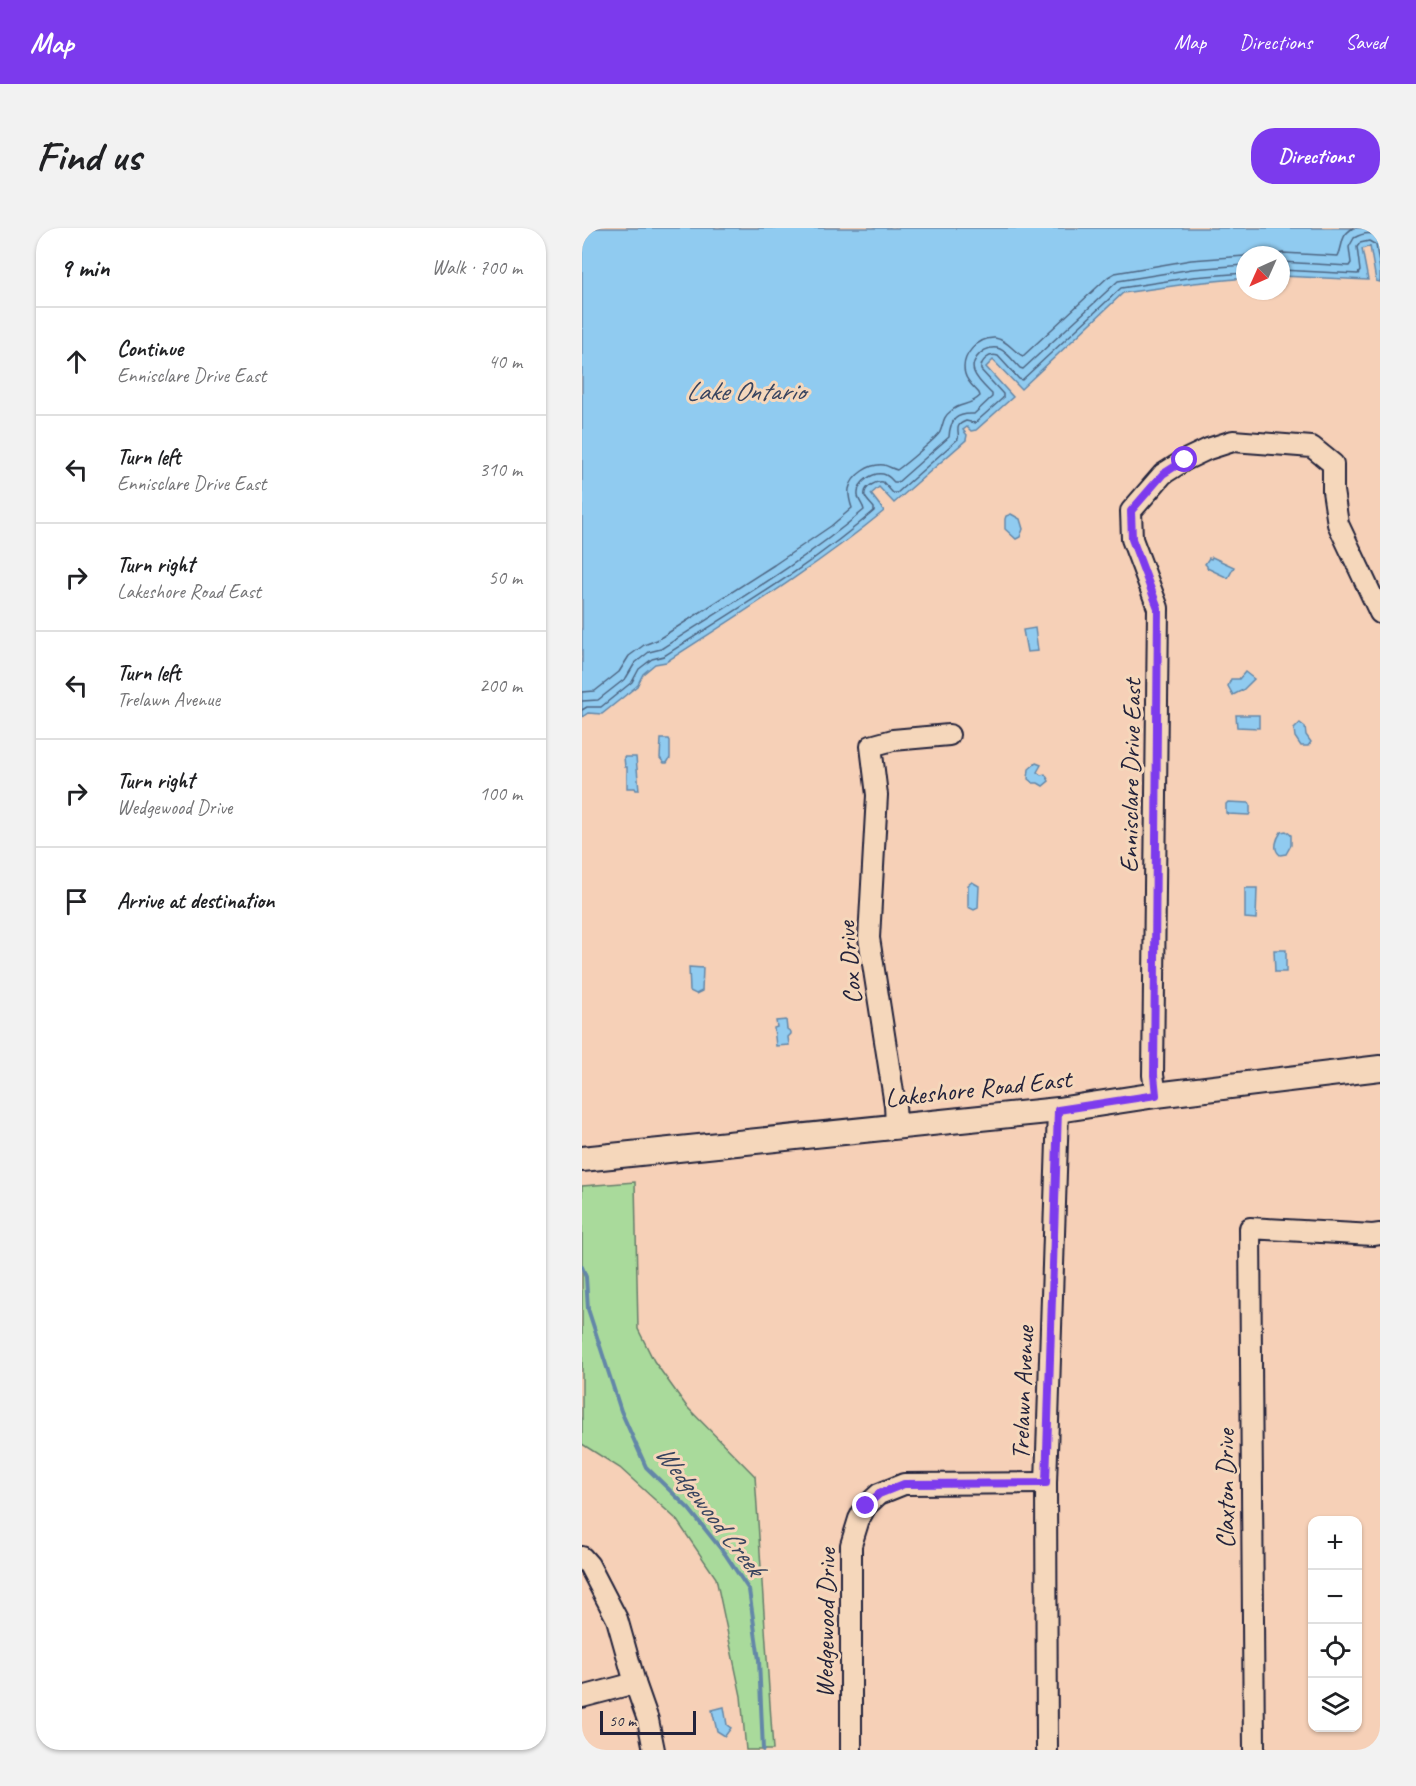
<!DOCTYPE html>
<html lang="en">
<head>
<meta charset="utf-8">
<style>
  :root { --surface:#fff; --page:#f2f2f2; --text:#202124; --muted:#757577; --line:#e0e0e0; --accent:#7c3aed }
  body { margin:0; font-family:Caveat,sans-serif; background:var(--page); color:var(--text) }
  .controls { position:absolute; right:18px; bottom:18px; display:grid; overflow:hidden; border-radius:12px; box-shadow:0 2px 4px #0004 }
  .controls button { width:54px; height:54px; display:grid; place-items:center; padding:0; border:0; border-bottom:2px solid var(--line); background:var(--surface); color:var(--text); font:30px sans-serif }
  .compass { position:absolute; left:654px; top:18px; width:54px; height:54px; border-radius:50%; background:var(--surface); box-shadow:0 2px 4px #0004; rotate:225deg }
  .scale { position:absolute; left:18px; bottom:15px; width:96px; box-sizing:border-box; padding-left:6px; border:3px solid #22223b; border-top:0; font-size:16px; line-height:21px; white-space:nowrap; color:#22223b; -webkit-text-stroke:4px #f5d7bb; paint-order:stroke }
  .stop { position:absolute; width:18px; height:18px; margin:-14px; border:4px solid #7c3aed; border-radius:50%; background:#fff }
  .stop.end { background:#7c3aed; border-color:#fff; box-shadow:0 2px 6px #0008 }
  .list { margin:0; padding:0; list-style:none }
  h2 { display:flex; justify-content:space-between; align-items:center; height:78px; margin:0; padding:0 24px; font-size:26px }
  h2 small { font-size:20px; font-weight:400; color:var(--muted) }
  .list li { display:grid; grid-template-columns:39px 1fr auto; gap:18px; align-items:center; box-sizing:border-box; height:108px; padding:0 24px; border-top:2px solid var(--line) }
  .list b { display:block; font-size:22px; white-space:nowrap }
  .list p { margin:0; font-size:20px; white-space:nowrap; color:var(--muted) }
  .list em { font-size:20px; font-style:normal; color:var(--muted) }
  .icon { flex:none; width:33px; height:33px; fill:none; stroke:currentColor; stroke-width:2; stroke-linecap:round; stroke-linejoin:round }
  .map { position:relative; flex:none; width:798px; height:1522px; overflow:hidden; border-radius:24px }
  header { display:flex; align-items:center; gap:36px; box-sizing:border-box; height:84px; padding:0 30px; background:var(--accent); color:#fff }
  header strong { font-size:28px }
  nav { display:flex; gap:33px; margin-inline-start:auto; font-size:21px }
  .intro { display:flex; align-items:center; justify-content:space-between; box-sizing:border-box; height:144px; padding:0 36px }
  h1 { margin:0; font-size:42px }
  .button { padding:15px 27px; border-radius:24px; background:var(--accent); color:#fff; font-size:21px; font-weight:700 }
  main { display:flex; gap:36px; padding:0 36px }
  aside { flex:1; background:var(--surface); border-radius:24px; box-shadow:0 2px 4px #0004 }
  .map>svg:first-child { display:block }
  .green { fill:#a9da9b; stroke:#667e6b; stroke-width:1.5 }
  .water { fill:#90cbf0; stroke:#6487a8; stroke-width:1.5 }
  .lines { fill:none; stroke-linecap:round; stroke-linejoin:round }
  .shore { stroke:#4e6683; stroke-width:1.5 }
  .stream { stroke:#6487a8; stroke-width:4 }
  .minor-casing { stroke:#22223b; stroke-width:24 }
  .major-casing { stroke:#22223b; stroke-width:28 }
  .minor { stroke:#f5d7bb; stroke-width:20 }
  .major { stroke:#f5d7bb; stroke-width:24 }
  .route { stroke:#7c3aed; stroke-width:8 }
  .labels { text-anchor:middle; stroke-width:6; stroke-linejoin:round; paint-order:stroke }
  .street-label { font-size:26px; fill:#22223b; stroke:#f5d7bb }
  .water-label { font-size:27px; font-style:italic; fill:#38445f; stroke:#f5d7bb }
</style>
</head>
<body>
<header>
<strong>Map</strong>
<nav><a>Map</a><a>Directions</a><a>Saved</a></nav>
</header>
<div class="intro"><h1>Find us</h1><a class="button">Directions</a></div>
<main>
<aside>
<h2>9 min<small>Walk · 700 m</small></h2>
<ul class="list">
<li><svg class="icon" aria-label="ahead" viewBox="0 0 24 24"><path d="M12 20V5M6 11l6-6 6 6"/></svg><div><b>Continue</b><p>Ennisclare Drive East</p></div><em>40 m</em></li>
<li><svg class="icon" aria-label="left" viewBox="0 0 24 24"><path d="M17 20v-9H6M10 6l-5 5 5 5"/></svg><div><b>Turn left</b><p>Ennisclare Drive East</p></div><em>310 m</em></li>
<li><svg class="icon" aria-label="right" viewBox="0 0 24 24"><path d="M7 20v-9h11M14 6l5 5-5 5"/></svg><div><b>Turn right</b><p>Lakeshore Road East</p></div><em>50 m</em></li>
<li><svg class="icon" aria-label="left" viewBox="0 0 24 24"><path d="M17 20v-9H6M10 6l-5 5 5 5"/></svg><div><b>Turn left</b><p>Trelawn Avenue</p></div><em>200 m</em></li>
<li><svg class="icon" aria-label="right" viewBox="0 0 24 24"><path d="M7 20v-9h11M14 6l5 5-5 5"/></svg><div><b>Turn right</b><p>Wedgewood Drive</p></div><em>100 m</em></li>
<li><svg class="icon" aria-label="arrive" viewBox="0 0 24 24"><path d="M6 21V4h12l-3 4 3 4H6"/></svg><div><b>Arrive at destination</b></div></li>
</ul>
</aside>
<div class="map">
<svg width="798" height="1522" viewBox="0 0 798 1522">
  <rect width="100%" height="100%" fill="#f6d0b7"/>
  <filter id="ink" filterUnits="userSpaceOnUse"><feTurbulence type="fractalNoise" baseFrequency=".0167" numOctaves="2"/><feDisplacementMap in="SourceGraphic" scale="12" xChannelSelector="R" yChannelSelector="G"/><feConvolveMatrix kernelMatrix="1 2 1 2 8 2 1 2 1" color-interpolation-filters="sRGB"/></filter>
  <g filter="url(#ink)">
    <path class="green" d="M 53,954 L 56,1101 L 72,1133 L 105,1179 L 173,1248 L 191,1522 L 164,1522 L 159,1468 L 134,1350 L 94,1291 L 38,1240 L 0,1216 L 0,958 Z"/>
    <g class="water">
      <path d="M 0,0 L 798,0 L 798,54 L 794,53 L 788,18 L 780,21 L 786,52 L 699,48 L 699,27 L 663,27 L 663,50 L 612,55 L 541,65 L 439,161 L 411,132 L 404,139 L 431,169 L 394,202 L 389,203 L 385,199 L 381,202 L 385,207 L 384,212 L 312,275 L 297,259 L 289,266 L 302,283 C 234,339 158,386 84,434 L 73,436 L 61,446 L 55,458 L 20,486 L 6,485 L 0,489 Z"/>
      <path d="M 429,286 L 438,291 L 441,301 L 438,309 L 434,311 L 423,301 L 423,291 L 424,288 Z"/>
      <path d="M 630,329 L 652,339 L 646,350 L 625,340 L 625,338 L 623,336 L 627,330 L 629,331 Z"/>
      <path d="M 453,400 L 456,423 L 445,424 L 441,402 Z"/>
      <path d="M 663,444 L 672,451 L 661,462 L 651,467 L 646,458 L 649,451 L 657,451 Z"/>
      <path d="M 654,487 L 677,487 L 677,500 L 655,499 Z"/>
      <path d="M 718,495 L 723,499 L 724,507 L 729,514 L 726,518 L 719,518 L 713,509 L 712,501 Z"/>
      <path d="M 79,511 L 87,511 L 88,513 L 88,530 L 85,535 L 82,535 L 78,530 Z"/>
      <path d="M 42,529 L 54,529 L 57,562 L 54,562 L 53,560 L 45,560 L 45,539 L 43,539 Z"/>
      <path d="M 454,535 L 459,537 L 455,544 L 459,547 L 463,546 L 467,553 L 461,558 L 456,555 L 451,555 L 446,551 L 447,541 Z"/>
      <path d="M 646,574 L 667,575 L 668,576 L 668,585 L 667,587 L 646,586 L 644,585 L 644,576 Z"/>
      <path d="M 704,603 L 709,607 L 709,617 L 704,626 L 698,627 C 690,621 695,610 699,604 Z"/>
      <path d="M 390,654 L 397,658 L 396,680 L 392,682 L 386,679 L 386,657 Z"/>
      <path d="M 663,660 L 675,660 L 674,691 L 663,690 Z"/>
      <path d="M 692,722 L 704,722 L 704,744 L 693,744 Z"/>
      <path d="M 107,739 L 121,740 L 120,763 L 114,766 L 108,763 Z"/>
      <path d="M 204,792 L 205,801 L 209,804 L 209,806 L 206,809 L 207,817 L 194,818 L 192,800 L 195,799 L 194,793 Z"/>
      <path d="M 142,1479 L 145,1497 L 149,1500 L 143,1508 L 135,1503 L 130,1482 Z"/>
    </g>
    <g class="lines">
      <g class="shore">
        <path d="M 691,27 L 701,25 L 756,28 C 762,16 757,9 771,0"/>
        <path d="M 699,34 L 767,38 L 769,35 L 767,19 L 772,10 C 781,5 790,3 798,10"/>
        <path d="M 699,42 L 776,46 L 778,43 L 775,19 L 778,15 L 787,13 L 794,17 L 798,41"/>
        <path d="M 0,464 L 13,463 L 37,444 L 47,428 L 62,417 L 75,412 L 192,337 L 249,298 L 270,280 C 268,274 266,268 267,261 C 270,247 288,235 302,237 C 306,238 311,241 315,242 C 322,237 356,209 358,204 C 362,195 360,190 369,183 C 379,174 387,179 398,168 L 397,165 C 392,159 385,154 383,146 C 378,128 396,109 413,110 C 426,112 431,124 441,128 L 526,49 L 533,45 L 609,32 L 663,28"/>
        <path d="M 0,473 L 16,472 L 44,450 L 53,435 L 67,424 L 79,421 C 147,377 220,335 282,282 C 281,276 275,272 276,265 C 276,254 291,244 301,246 C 306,247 309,251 312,254 L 316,254 L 367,209 C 368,192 374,185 392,186 L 410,169 L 410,166 C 404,160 395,152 392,144 C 387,131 405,115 418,121 C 425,124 432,134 438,140 L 441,141 L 536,53 L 610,41 L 663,37"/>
        <path d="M 0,482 L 5,479 L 19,479 L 50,454 L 57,441 L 70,431 L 82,428 C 153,382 228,339 292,283 L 292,280 C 290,277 284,272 283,268 C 281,259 294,253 301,254 L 311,265 L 315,265 L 376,211 C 378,203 371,198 384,193 L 393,195 L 421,170 L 421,166 L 399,142 C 398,133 407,125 416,128 L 437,151 L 440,152 L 539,60 L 611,49 L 663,45"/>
      </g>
      <path class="stream" d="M 0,1039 L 4,1049 L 6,1081 L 39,1183 L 64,1239 L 107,1281 L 143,1326 L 167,1362 L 177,1432 L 181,1522"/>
      <g class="minor-casing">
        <g id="minor">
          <path d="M 574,867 L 571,847 L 576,380 L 550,311 L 549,283 L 581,246 L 603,232 L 626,221 L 651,213 L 730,219 L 751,236 L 751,263 L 756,296 L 798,385"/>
          <path d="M 314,897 L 313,877 L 287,710 L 295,567 L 289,518 L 311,512 L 367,507"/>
          <path d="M 0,1329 L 7,1337 L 35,1391 L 53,1455 L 66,1492 L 72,1522"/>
          <path d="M 0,1469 L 53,1455"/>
          <path d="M 269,1522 L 269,1317 L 277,1291 L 284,1278 L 297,1266 L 322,1256 L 464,1255"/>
          <path d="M 465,1522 L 464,1255 L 476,882"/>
          <path d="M 672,1522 L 668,1000 L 791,1007 L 798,1006"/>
        </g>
      </g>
      <g class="major-casing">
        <path id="major" d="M 0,931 L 476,882 L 574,867 L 798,840"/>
      </g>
      <use href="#minor" class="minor"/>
      <use href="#major" class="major"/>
    </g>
  </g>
  <g class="lines" filter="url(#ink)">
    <path class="route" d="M 284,1278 L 297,1266 L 322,1256 L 464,1255 L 476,882 L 574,867 L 572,847 L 576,380 L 550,311 L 549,283 L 581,246 L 603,232"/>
  </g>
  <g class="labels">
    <g class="street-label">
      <text transform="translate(548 548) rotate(-89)" y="9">Ennisclare Drive East</text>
      <text transform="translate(267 735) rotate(-95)" y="9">Cox Drive</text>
      <text transform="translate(396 860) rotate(-6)" y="9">Lakeshore Road East</text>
      <text transform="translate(440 1165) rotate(-88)" y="9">Trelawn Avenue</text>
      <text transform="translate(643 1261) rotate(-90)" y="9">Claxton Drive</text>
      <text transform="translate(243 1395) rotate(-89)" y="9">Wedgewood Drive</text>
    </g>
    <g class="water-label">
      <text x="163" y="172">Lake Ontario</text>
      <text transform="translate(128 1282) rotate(52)" y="9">Wedgewood Creek</text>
    </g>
  </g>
</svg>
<div class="controls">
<button>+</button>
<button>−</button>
<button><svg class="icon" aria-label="locate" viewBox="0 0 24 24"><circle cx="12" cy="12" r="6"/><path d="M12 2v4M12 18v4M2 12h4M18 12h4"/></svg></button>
<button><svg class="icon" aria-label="layers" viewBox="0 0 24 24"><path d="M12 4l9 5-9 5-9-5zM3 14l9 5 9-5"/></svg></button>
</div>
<svg class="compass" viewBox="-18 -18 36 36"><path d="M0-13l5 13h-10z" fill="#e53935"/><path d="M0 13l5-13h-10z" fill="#757577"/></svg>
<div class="scale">50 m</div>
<div class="stop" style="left:603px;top:232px"></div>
<div class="stop end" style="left:284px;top:1278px"></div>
</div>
</main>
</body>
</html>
